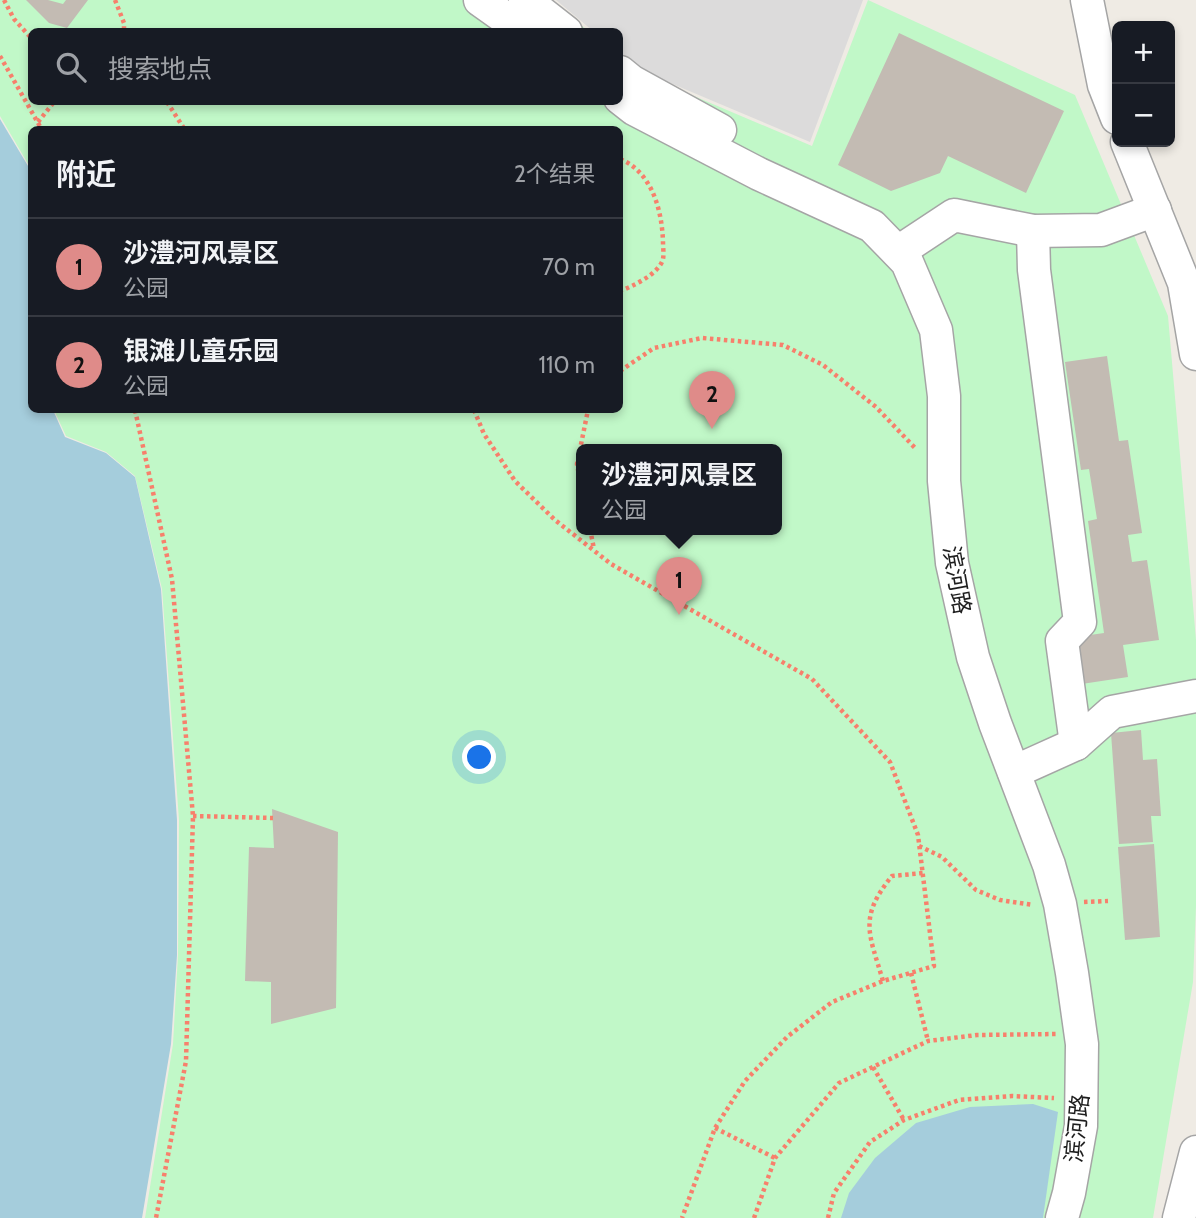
<!DOCTYPE html>
<html lang="zh">
<head>
<meta charset="utf-8">
<style>
  :root { --surface:#171b24; --page:#20242c; --text:#f1f3f6; --muted:#9ea1a6; --line:#363941; --accent:#df8b89 }
  body { margin:0; font-family:Cabin,"Noto Sans SC",sans-serif; background:var(--page); color:var(--text) }
  .controls { position:absolute; right:21px; top:21px; display:grid; overflow:hidden; border-radius:10px; box-shadow:0 4px 10px #0003 }
  .controls button { width:63px; height:63px; display:grid; place-items:center; padding:0; border:0; border-bottom:2px solid var(--line); background:var(--surface); color:var(--text); font:35px sans-serif }
  .you { position:absolute; left:480px; top:758px; width:24px; height:24px; margin:-18px; border:5px solid #fff; border-radius:50%; background:#1a73e8; box-shadow:0 0 0 10px #1a73e833 }
  .badge { display:grid; place-items:center; width:46px; height:46px; border-radius:50%; background:var(--accent); color:#111; font-size:23px; font-weight:700 }
  .pin { position:absolute; translate:-50% -58px; filter:drop-shadow(0 2px 4px #0008) }
  .pin::after { content:''; position:absolute; top:37px; width:24px; height:21px; background:inherit; clip-path:polygon(0 0,100% 0,50% 100%) }
  .popup { position:absolute; left:576px; top:444px; width:206px; height:91px; box-sizing:border-box; display:grid; place-content:center; border-radius:10px; background:var(--surface); filter:drop-shadow(0 2px 5px #0005); font-size:23px; white-space:nowrap; color:var(--muted) }
  .popup b { font-size:26px; color:var(--text) }
  .popup::after { content:''; position:absolute; left:50%; top:100%; margin-left:-14px; border:14px solid transparent; border-top-color:var(--surface) }
  .list { margin:0; padding:0; list-style:none }
  h2 { display:flex; justify-content:space-between; align-items:center; height:91px; margin:0; padding:0 28px; font-size:30px }
  h2 small { font-size:23px; font-weight:400; color:var(--muted) }
  .list li { display:grid; grid-template-columns:46px 1fr auto; gap:21px; align-items:center; box-sizing:border-box; height:98px; padding:0 28px; border-top:2px solid var(--line) }
  .list b { display:block; font-size:26px; white-space:nowrap }
  .list p { margin:0; font-size:23px; white-space:nowrap; color:var(--muted) }
  .list em { font-size:23px; font-style:normal; color:var(--muted) }
  .icon { flex:none; width:38px; height:38px; fill:none; stroke:currentColor; stroke-width:2; stroke-linecap:round; stroke-linejoin:round }
  .map { position:relative; flex:none; width:1196px; height:1218px; overflow:hidden }
  .search { position:absolute; background:var(--surface); box-shadow:0 4px 10px #0003; left:28px; top:28px; width:595px; height:77px; display:flex; align-items:center; gap:18px; box-sizing:border-box; padding:0 24px; border-radius:10px; color:var(--muted); font-size:26px }
  .panel { position:absolute; background:var(--surface); box-shadow:0 4px 10px #0003; left:28px; top:126px; width:595px; height:287px; border-radius:10px }
  .map>svg:first-child { display:block }
  .residential { fill:#dcdbdb }
  .park { fill:#c1f8c8; fill-rule:evenodd }
  .water { fill:#a5cddc }
  .building { fill:#c3bbb3 }
  .lines { fill:none; stroke-linecap:round; stroke-linejoin:round }
  .minor-casing { stroke:#a5a5a5; stroke-width:35 }
  .path { stroke:#f7806c; stroke-width:4.5; stroke-dasharray:3.5 3.5; stroke-linecap:butt }
  .minor { stroke:#fff; stroke-width:32 }
  .labels { text-anchor:middle; stroke-width:5; stroke-linejoin:round; paint-order:stroke }
  .street-label { font-size:23px; fill:#1e1e1e; stroke:#fff }
</style>
</head>
<body>
<div class="map">
<svg width="1196" height="1218" viewBox="0 0 1196 1218">
  <rect width="100%" height="100%" fill="#efebe4"/>
  <path class="residential" d="M 556,0 L 863,0 L 810,142 L 637,69 L 620,54 L 620,32 L 593,31 Z"/>
  <path class="park" d="M 0,0 L 551,0 L 588,31 L 32,32 L 32,102 L 620,102 L 635,71 L 812,146 L 868,0 L 1075,95 L 1168,316 L 1196,640 L 1196,906 L 1193,982 L 1153,1218 L 145,1218 L 173,1044 L 178,955 L 179,820 L 162,589 L 135,476 L 106,452 L 66,436 L 54,410 L 620,410 L 620,130 L 32,130 L 31,169 L 0,116 ZM 581,449 L 777,449 L 777,529 L 581,529 Z"/>
  <g class="water">
    <path d="M 0,119 L 31,171 L 32,410 L 53,410 L 65,437 L 106,453 L 135,477 L 161,589 L 177,820 L 177,955 L 171,1044 L 142,1218 L 0,1218 Z"/>
    <path d="M 1033,1104 L 1058,1112 L 1043,1218 L 841,1218 L 849,1193 L 875,1158 L 916,1123 L 970,1107 Z"/>
  </g>
  <g class="building">
    <path d="M 26,0 L 48,0 L 63,4 L 66,0 L 88,0 L 67,28 L 49,23 Z"/>
    <path d="M 899,33 L 1064,111 L 1026,193 L 948,156 L 940,173 L 891,191 L 838,165 Z"/>
    <path d="M 1107,356 L 1119,441 L 1128,440 L 1142,533 L 1128,535 L 1132,562 L 1147,560 L 1159,640 L 1123,645 L 1128,677 L 1075,685 L 1069,638 L 1104,633 L 1088,521 L 1097,519 L 1089,469 L 1081,470 L 1065,362 Z"/>
    <path d="M 1141,730 L 1143,760 L 1157,759 L 1161,816 L 1151,816 L 1153,842 L 1119,844 L 1111,733 Z"/>
    <path d="M 272,809 L 338,832 L 336,1008 L 271,1024 L 271,982 L 245,981 L 249,847 L 274,848 Z"/>
    <path d="M 1154,844 L 1160,937 L 1125,940 L 1118,847 Z"/>
  </g>
  <g class="lines">
    <g class="minor-casing">
      <g id="minor">
        <path d="M 480,0 L 525,32"/>
        <path d="M 525,0 L 566,32"/>
        <path d="M 1087,0 L 1104,85 L 1117,118"/>
        <path d="M 620,72 L 631,81 L 720,130"/>
        <path d="M 620,98 L 634,109 L 759,174 L 872,226 L 907,262 L 936,330 L 944,396 L 944,481 L 952,563 L 973,657 L 995,723 L 1049,865 L 1060,904 L 1072,973 L 1082,1044 L 1081,1126 L 1069,1193 L 1062,1218"/>
        <path d="M 1127,142 L 1184,283 L 1196,354"/>
        <path d="M 1033,231 L 1034,270 L 1080,622 L 1062,641 L 1076,744"/>
        <path d="M 898,252 L 954,215 L 1033,231 L 1101,230 L 1155,210"/>
        <path d="M 1014,772 L 1076,744 L 1112,712 L 1196,696"/>
        <path d="M 1179,1218 L 1196,1152"/>
      </g>
    </g>
    <g class="path">
      <path d="M 4,0 L 14,19 L 32,39"/>
      <path d="M 115,0 L 124,23 L 124,32"/>
      <path d="M 0,56 L 42,130"/>
      <path d="M 167,102 L 185,130"/>
      <path d="M 38,122 L 54,102"/>
      <path d="M 620,159 C 652,172 662,210 663,242 C 663,247 664,254 663,259 C 659,274 633,286 620,291"/>
      <path d="M 620,371 L 654,348 L 702,338 L 783,345 L 823,365 L 876,407 L 916,449"/>
      <path d="M 135,410 L 172,579 L 193,816 L 186,1061 L 156,1218"/>
      <path d="M 474,410 L 484,434 L 515,481 L 555,520 L 611,564 L 812,679 L 890,762 L 918,835 L 934,966 L 883,981 L 832,1002 L 787,1037 L 745,1081 L 715,1128 L 682,1218"/>
      <path d="M 581,486 L 577,464 L 588,410"/>
      <path d="M 590,529 L 594,549"/>
      <path d="M 193,816 L 273,818"/>
      <path d="M 919,846 L 942,857 L 976,890 L 1000,900 L 1033,905"/>
      <path d="M 1084,902 L 1108,901"/>
      <path d="M 911,973 L 928,1041"/>
      <path d="M 883,981 C 869,933 858,918 892,876 L 923,873"/>
      <path d="M 873,1067 L 904,1120"/>
      <path d="M 715,1128 L 775,1158"/>
      <path d="M 754,1218 L 775,1158 L 839,1083 L 928,1041 L 977,1035 L 1056,1034"/>
      <path d="M 828,1218 L 834,1193 L 870,1142 L 904,1120 L 959,1100 L 1012,1096 L 1054,1098"/>
    </g>
    <use href="#minor" class="minor"/>
  </g>
  <g class="labels">
    <g class="street-label">
      <text transform="translate(957 580) rotate(80)" y="8">滨河路</text>
      <text transform="translate(1077 1128) rotate(-84)" y="8">滨河路</text>
    </g>
  </g>
</svg>
<div class="controls">
<button>+</button>
<button>−</button>
</div>
<div class="you"></div>
<div class="pin badge" style="left:679px;top:615px">1</div>
<div class="popup"><b>沙澧河风景区</b>公园</div>
<div class="pin badge" style="left:712px;top:429px">2</div>
<div class="search"><svg class="icon" aria-label="search" viewBox="0 0 24 24"><circle cx="10" cy="10" r="6"/><path d="M15 15l6 6"/></svg>搜索地点</div>
<section class="panel">
<h2>附近<small>2个结果</small></h2>
<ul class="list">
<li><span class="badge">1</span><div><b>沙澧河风景区</b><p>公园</p></div><em>70 m</em></li>
<li><span class="badge">2</span><div><b>银滩儿童乐园</b><p>公园</p></div><em>110 m</em></li>
</ul>
</section>
</div>
</body>
</html>
